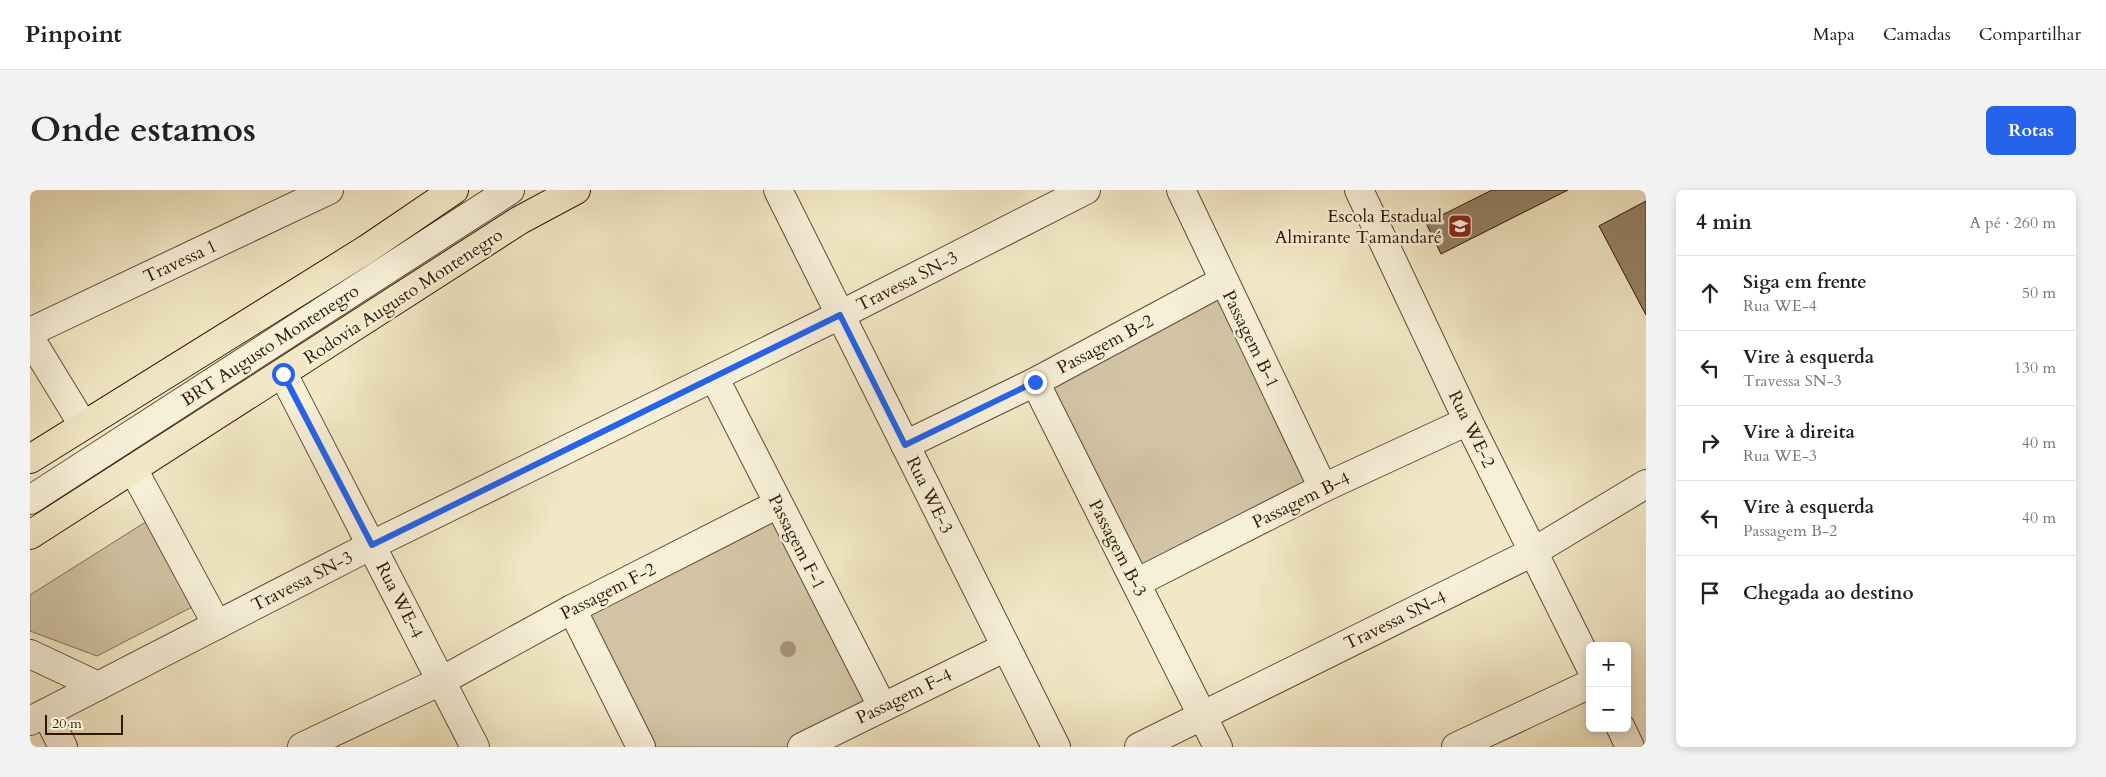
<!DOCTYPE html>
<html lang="pt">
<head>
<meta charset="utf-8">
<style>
  :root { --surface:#fff; --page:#f2f2f2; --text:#222; --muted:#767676; --line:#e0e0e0; --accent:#2563eb }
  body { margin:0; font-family:Cardo,serif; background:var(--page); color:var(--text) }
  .controls { position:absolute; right:15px; bottom:15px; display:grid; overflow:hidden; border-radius:8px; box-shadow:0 2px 8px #0003 }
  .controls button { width:45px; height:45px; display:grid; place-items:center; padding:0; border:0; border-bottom:1px solid var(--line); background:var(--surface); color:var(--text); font:25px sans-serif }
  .scale { position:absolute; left:15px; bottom:12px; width:78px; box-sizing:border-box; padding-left:5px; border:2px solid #351502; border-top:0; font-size:14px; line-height:18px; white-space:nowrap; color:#351502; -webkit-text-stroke:4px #f7f0d9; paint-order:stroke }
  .stop { position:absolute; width:15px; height:15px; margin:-11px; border:4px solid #2563eb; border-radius:50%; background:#fff }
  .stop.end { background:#2563eb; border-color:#fff; box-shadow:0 1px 5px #0008 }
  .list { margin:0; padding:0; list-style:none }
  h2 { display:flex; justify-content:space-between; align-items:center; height:65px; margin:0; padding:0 20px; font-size:21px }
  h2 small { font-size:16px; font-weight:400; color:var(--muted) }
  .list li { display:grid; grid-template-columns:32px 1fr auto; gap:15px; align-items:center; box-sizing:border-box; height:75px; padding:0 20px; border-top:1px solid var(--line) }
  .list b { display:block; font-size:19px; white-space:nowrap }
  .list p { margin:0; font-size:16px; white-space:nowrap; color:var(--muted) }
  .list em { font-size:16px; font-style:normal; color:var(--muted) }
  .icon { flex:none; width:28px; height:28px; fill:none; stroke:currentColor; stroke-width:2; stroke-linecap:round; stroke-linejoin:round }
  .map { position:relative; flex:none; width:1616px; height:557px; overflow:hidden; border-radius:8px }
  header { display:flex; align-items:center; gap:30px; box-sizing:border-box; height:70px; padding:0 25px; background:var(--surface); border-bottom:1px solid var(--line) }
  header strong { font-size:24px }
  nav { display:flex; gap:28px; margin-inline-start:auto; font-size:18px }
  .intro { display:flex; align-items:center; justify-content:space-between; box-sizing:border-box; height:120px; padding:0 30px }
  h1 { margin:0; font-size:35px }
  .button { padding:12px 22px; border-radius:8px; background:var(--accent); color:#fff; font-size:18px; font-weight:700 }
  main { display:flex; gap:30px; padding:0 30px }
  aside { flex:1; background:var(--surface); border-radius:8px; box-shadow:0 2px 8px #0003 }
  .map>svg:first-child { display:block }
  .green { fill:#d2c4a4; stroke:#846c53 }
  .building { fill:#978367; stroke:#351502 }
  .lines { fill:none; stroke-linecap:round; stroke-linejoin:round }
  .minor-casing { stroke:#644a33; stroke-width:30 }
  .major-casing { stroke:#351502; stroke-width:30 }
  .minor { stroke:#f7f0d9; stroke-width:28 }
  .major { stroke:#f2e8c5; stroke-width:28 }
  .tree { fill:#a49175 }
  .route { stroke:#2563eb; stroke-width:6 }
  .labels { text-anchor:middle; stroke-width:5; stroke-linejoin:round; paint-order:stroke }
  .poi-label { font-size:18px; fill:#351502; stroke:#f7f0d9; text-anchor:end }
  .street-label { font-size:18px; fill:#351502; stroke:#f7f0d9 }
</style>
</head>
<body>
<header>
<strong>Pinpoint</strong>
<nav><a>Mapa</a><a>Camadas</a><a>Compartilhar</a></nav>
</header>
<div class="intro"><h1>Onde estamos</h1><a class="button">Rotas</a></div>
<main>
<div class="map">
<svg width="1616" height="557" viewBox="0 0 1616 557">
  <rect width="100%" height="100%" fill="#f2e8c5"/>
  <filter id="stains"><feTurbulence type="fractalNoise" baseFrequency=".004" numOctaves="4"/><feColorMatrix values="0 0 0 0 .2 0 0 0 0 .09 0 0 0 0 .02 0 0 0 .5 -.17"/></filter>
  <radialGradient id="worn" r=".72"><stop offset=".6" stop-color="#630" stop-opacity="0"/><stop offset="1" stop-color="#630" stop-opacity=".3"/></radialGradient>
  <g class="green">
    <path d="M 1193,91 L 1293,298 L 1106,393 L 1005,192 Z"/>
    <path d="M 748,314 L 852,516 L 772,557 L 611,557 L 542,419 Z"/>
    <path d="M 122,328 L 170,413 L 67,466 L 0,441 L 0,405 Z"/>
  </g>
  <g class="building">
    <path d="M 1462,0 L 1538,0 L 1411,64 L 1396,33 Z"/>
    <path d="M 1616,11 L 1616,125 L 1569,36 Z"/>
  </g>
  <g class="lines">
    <g class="minor-casing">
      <g id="minor">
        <path d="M 748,0 L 1026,557"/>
        <path d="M 1151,0 L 1293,298"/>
        <path d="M 1329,0 L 1438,231 L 1560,476"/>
        <path d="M 0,142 L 299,0"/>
        <path d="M 0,148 L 53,235"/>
        <path d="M 253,184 L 445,557"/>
        <path d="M 684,187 L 852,516"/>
        <path d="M 1005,192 L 1188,557"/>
        <path d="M 875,255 L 1005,192 L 1193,91"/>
        <path d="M 103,279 L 187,435"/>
        <path d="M 0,310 L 480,0"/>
        <path d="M 1106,393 L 1293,298 L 1438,231"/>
        <path d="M 542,419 L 611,557"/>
        <path d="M 0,464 L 68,496"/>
        <path d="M 16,523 L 33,557"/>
        <path d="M 0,531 L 342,355 L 810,125 L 1056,0"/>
        <path d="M 1591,538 L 1600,557"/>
        <path d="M 272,557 L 411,491 L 542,419 L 748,314"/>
        <path d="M 772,557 L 976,457"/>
        <path d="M 1109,557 L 1503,362 L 1616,294"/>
        <path d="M 1426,557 L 1560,494"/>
      </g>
    </g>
    <g class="major-casing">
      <g id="major">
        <path d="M 0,269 L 337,59 L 424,0"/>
        <path d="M 0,345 L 490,30 L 546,0"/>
      </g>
    </g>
    <use href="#minor" class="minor"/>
    <use href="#major" class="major"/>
  </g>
  <circle class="tree" cx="758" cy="459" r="8"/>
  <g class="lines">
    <path class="route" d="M 253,184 L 342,355 L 810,125 L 875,255 L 1005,192"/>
  </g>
  <defs>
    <g id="school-square" transform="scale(1.25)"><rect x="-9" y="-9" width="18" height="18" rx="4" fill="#8f2418" stroke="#f7f0d9"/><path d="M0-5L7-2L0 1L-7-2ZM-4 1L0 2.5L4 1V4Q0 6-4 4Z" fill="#fff"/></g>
  </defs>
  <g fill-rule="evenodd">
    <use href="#school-square" x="1430" y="36"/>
  </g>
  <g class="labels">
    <g class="poi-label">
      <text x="1412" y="32">Escola Estadual<tspan x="1412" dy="21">Almirante Tamandaré</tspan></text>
    </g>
    <g class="street-label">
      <text transform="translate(150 71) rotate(-25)" y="6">Travessa 1</text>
      <text transform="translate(877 91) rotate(-27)" y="6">Travessa SN-3</text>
      <text transform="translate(373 106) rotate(-33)" y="6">Rodovia Augusto Montenegro</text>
      <text transform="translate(1221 149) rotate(64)" y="6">Passagem B-1</text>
      <text transform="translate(1075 154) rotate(-28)" y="6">Passagem B-2</text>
      <text transform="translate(240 155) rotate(-33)" y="6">BRT Augusto Montenegro</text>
      <text transform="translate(1442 239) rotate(64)" y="6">Rua WE-2</text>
      <text transform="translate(900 305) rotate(64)" y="6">Rua WE-3</text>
      <text transform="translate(1271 310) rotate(-26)" y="6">Passagem B-4</text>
      <text transform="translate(767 352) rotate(63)" y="6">Passagem F-1</text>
      <text transform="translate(1088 358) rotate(63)" y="6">Passagem B-3</text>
      <text transform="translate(272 391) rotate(-27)" y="6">Travessa SN-3</text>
      <text transform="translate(578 401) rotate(-27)" y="6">Passagem F-2</text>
      <text transform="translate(370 410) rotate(63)" y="6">Rua WE-4</text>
      <text transform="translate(1365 430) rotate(-26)" y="6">Travessa SN-4</text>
      <text transform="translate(874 506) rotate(-26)" y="6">Passagem F-4</text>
    </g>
  </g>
  <rect width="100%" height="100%" filter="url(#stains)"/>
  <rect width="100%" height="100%" fill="url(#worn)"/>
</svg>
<div class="controls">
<button>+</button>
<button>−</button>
</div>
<div class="scale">20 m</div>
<div class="stop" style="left:253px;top:184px"></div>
<div class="stop end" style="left:1005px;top:192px"></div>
</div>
<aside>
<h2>4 min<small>A pé · 260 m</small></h2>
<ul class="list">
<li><svg class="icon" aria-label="ahead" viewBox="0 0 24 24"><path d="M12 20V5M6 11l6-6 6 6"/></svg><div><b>Siga em frente</b><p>Rua WE-4</p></div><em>50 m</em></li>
<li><svg class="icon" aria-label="left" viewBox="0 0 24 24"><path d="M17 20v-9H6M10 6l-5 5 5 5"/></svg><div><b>Vire à esquerda</b><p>Travessa SN-3</p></div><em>130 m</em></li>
<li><svg class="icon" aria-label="right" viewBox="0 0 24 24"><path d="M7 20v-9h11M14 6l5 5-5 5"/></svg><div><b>Vire à direita</b><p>Rua WE-3</p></div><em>40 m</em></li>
<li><svg class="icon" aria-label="left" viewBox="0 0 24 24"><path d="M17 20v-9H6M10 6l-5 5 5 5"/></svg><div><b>Vire à esquerda</b><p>Passagem B-2</p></div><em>40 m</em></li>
<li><svg class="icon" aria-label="arrive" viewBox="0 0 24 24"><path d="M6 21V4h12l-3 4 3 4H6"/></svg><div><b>Chegada ao destino</b></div></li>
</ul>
</aside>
</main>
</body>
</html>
